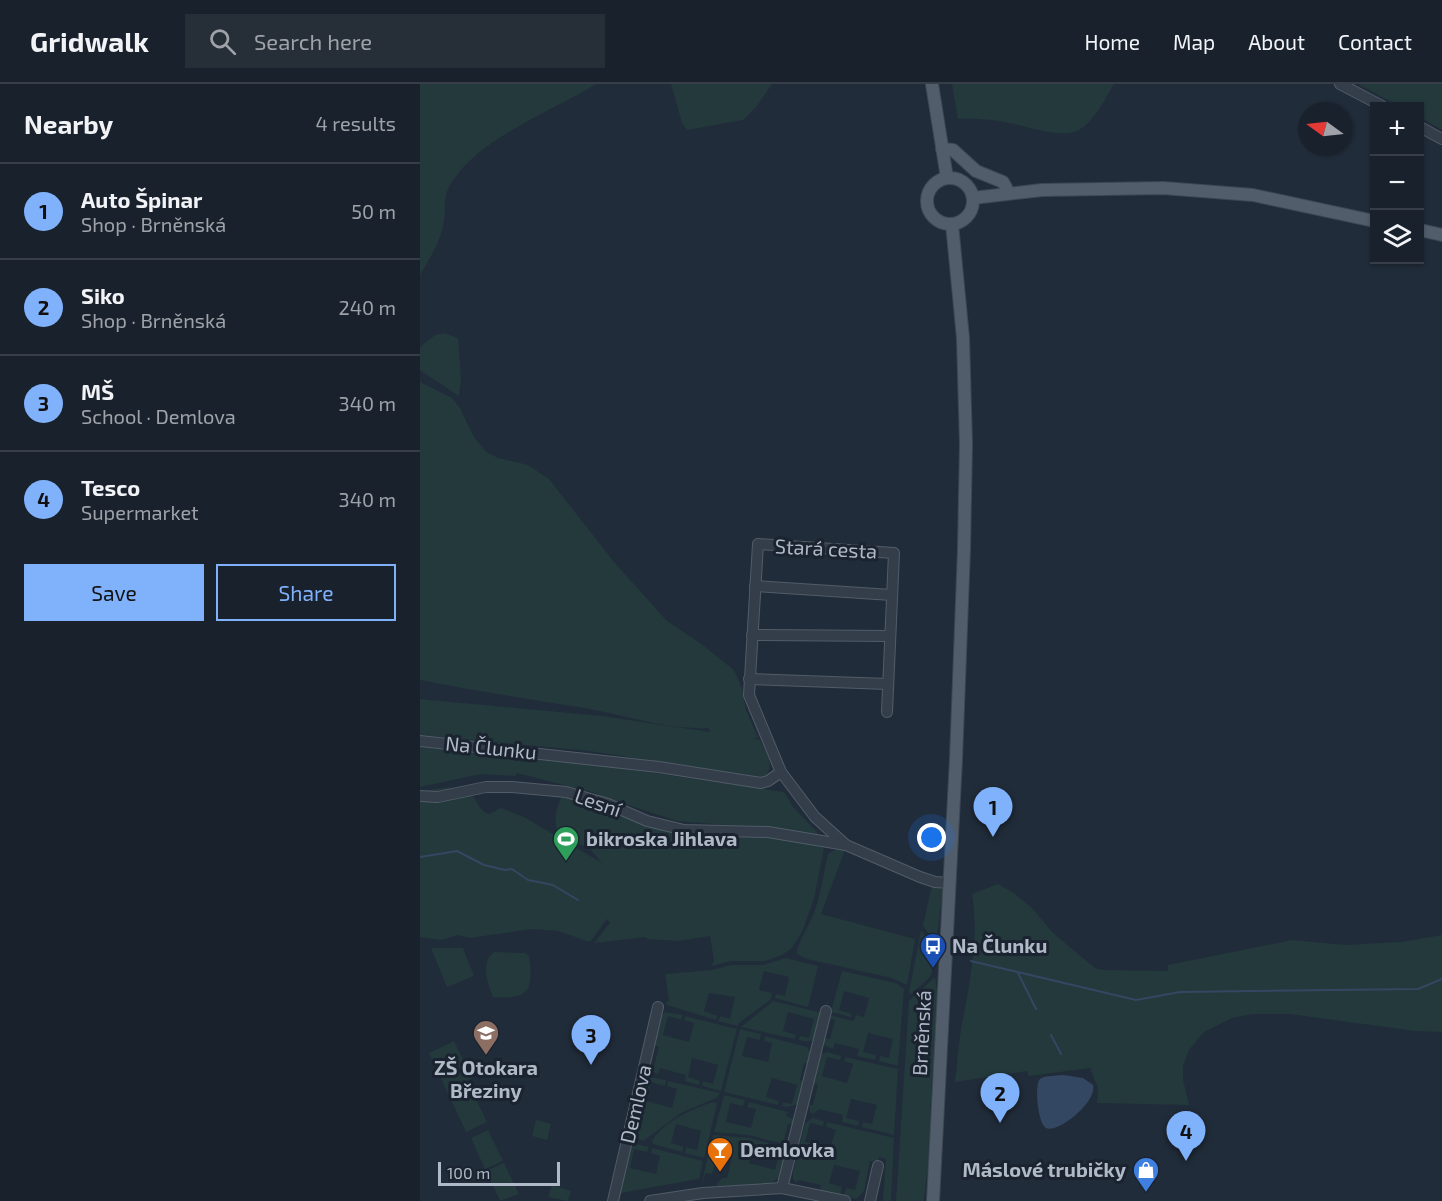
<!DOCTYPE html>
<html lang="en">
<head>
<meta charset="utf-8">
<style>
  :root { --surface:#19212c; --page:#262e38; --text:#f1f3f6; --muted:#9fa3a9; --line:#373e48; --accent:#80b1fb }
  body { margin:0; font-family:"Exo 2",sans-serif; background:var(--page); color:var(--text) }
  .controls { position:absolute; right:18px; top:18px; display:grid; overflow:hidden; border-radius:0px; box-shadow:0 2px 4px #0004 }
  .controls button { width:54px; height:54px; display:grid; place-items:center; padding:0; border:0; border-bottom:2px solid var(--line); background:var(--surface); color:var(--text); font:30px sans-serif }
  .compass { position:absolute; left:878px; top:18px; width:54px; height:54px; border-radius:50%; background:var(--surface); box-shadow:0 2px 4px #0004; rotate:285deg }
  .scale { position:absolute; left:18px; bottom:15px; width:122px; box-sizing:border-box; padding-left:6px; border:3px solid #afb9c7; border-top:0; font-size:16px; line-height:21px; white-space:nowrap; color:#afb9c7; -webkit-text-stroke:4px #1a232f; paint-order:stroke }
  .you { position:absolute; left:512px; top:754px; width:21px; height:21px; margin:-15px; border:4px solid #fff; border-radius:50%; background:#1a73e8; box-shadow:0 0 0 9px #1a73e833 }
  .badge { display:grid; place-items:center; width:39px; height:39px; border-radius:50%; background:var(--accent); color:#111; font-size:20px; font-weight:700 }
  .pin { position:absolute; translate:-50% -50px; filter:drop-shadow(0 2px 3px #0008) }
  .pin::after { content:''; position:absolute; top:32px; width:21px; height:18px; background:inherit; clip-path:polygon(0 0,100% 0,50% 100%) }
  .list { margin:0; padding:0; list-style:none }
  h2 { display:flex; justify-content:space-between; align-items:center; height:78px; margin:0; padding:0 24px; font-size:26px }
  h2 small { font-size:20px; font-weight:400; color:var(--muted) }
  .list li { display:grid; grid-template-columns:39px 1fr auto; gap:18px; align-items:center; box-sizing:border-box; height:96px; padding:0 24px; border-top:2px solid var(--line) }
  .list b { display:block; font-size:22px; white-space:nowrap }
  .list p { margin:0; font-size:20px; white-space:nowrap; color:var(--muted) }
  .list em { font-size:20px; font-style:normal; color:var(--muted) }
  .actions { display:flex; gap:12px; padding:18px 24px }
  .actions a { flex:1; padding:14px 0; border:2px solid var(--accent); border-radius:0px; text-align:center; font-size:21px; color:var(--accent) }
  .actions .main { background:var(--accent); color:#111 }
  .icon { flex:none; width:33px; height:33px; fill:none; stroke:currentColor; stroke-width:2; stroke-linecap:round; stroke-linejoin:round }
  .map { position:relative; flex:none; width:1022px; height:1117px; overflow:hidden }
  header { display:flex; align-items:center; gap:36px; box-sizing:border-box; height:84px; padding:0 30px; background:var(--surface); border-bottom:2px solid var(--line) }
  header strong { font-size:28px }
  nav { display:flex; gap:33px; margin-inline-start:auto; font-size:21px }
  .search { width:420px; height:54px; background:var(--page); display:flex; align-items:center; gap:15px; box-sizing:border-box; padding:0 21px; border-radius:0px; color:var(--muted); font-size:22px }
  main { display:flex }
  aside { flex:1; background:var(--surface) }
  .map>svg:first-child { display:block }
  .green { fill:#23393b; fill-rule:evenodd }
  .water { fill:#344762 }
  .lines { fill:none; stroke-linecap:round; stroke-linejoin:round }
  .stream { stroke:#344762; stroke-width:2 }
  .minor-casing { stroke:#525c68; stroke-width:12 }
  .major-casing { stroke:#3e4754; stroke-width:14 }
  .minor { stroke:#343e4b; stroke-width:10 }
  .major { stroke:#525d6b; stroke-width:12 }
  .labels { text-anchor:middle; stroke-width:6; stroke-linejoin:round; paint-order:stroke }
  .street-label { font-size:20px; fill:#afb9c7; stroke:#1a232f }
  .poi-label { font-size:20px; font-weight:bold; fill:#afb9c7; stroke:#1a232f; text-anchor:start }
</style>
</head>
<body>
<header>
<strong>Gridwalk</strong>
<div class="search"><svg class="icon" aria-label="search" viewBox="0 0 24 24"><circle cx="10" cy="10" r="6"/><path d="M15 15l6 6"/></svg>Search here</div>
<nav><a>Home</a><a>Map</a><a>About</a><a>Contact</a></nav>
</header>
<main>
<aside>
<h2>Nearby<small>4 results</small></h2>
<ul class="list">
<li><span class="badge">1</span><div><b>Auto Špinar</b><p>Shop · Brněnská</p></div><em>50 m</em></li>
<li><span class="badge">2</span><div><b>Siko</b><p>Shop · Brněnská</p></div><em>240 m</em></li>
<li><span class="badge">3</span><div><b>MŠ</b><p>School · Demlova</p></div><em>340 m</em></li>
<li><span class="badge">4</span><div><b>Tesco</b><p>Supermarket</p></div><em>340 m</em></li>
</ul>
<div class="actions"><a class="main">Save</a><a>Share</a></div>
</aside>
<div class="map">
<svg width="1022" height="1117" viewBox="0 0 1022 1117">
  <rect width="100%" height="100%" fill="#212c3a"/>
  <g class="green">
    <path d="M 0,0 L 176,0 C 131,28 53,56 28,105 C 23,116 26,127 24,137 C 21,157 10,174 0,191 Z"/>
    <path d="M 251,0 L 352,0 L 336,23 L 323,36 L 267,46 L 262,39 Z"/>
    <path d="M 532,0 L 694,0 C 684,16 674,39 657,47 C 638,55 600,40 579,37 C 565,35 552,34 538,35 Z"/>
    <path d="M 938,0 L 1022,0 L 1022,46 L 1000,33 L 1000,22 L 979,22 Z"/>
    <path d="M 24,249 L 38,254 L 41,294 L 39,312 L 0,286 L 0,263 L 15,251 Z"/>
    <path d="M 0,298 L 32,314 L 40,324 L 54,353 L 66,368 L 78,374 L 108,381 L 129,395 L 194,478 L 247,537 L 280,559 L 314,586 L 322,604 L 326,626 L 338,654 L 331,654 L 340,656 C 345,668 355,680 346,691 L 342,693 L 169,667 L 0,651 L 0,615 L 182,632 L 290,648 L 288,644 C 247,646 205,631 164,624 C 110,615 55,607 0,596 Z"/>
    <path d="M 0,663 L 179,681 L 364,708 L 373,723 L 398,749 L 396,754 L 384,756 L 404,764 L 394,815 L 382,848 L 371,865 L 362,871 L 345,877 L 311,877 L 291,882 L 294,877 L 290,852 L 259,857 L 227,855 L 226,853 L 174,859 L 190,839 L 187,835 L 170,858 L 138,847 L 112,845 L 50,854 L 38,851 L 22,856 L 0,853 L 0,708 C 17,705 41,697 54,714 C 59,721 60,727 69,730 L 81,724 L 104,733 L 182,779 L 170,765 L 138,750 C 133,734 136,724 143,710 L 147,708 L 179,710 L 97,689 L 96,692 L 61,690 L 0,703 ZM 193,716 L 257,737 L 319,742 L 235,742 Z"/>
    <path d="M 416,765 L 425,766 L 401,830 L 495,855 L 487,901 L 472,894 L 387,875 L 377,870 C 377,859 391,839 395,826 C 401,808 404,788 408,770 Z"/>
    <path d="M 515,799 L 523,806 L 516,859 L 503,842 L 512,801 Z"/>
    <path d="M 578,800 L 594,809 L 612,824 L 633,849 L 675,884 L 682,886 L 748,887 L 748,881 L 872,856 L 925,861 L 981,858 L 1022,851 L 1022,948 L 995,947 L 870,930 L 832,930 L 812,934 L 784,948 L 769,966 L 763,982 L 763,996 L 769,1021 L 677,1019 L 678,1004 L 670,984 L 609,992 L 607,987 L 535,998 C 537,983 538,967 540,952 C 548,904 560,858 552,810 Z"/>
    <path d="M 501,846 L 513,863 L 512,888 L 510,893 L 491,910 L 489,908 Z"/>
    <path d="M 11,864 L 43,864 L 54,892 L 27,903 Z"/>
    <path d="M 75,868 L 105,869 L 109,872 C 114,906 109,916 73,913 C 67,900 60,875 75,868 Z"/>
    <path d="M 366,874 L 398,882 L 388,923 L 355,914 L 356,910 L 365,912 L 369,893 L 344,887 L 339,906 L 352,909 L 350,916 L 319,939 L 318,942 L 298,937 L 301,932 L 310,935 L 315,913 L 289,909 L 284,927 L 297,932 L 296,936 L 247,921 L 246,918 L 249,917 L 245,890 L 292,886 L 311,881 L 343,881 Z"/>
    <path d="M 422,887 L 476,899 L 484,905 L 478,982 L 459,977 L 460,972 L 469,974 L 473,955 L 448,949 L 443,968 L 456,971 L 455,976 L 437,972 L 439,965 L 415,959 L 413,965 L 404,961 L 404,954 L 410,955 L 415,936 L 409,935 L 410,931 L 434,937 L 436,931 L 444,933 L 449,914 L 424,907 L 419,926 L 432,930 L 431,933 L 411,928 Z"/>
    <path d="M 515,893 L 518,913 L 516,973 L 512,993 L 508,1080 L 504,1117 L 476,1117 L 489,917 Z"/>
    <path d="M 353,917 L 403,929 C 399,945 400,962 379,956 L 380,952 L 389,954 L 394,935 L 368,928 L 363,947 L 376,951 L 375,955 L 321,943 Z"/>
    <path d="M 245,928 L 263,931 L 261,936 L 248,932 L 243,951 L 269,958 L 274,939 L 264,936 L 265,932 L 317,945 L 301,1007 L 282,1002 L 283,997 L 293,1000 L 298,981 L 272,974 L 268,993 L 280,997 L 279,1001 L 265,997 L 266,991 L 240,984 L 238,990 L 231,987 L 229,981 L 234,982 L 239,963 L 233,961 L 241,932 Z"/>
    <path d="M 320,945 L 341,950 L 340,956 L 327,953 L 322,972 L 348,978 L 352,959 L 344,957 L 345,952 L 387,963 L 391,969 L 390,980 L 384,979 L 380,996 L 385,998 L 377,1020 L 367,1023 L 362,1022 L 363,1018 L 372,1020 L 377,1001 L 352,994 L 346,1013 L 359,1017 L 358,1021 L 304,1008 Z"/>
    <path d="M 34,957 L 52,994 L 47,997 L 67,1038 L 46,1048 L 9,969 Z"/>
    <path d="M 407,968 L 421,972 L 420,976 L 407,973 L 402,992 L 427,999 L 433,980 L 424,977 L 425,973 L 478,985 L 474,1051 L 442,1043 L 443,1038 L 452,1040 L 457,1021 L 431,1015 L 426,1034 L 439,1037 L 438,1042 L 422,1038 L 423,1031 L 399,1025 L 393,1030 L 390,1028 L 389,1021 L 393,1021 L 398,1001 L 392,1000 L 401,970 Z"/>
    <path d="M 228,993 L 246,996 L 245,1002 L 231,998 L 227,1017 L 252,1024 L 257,1005 L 247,1002 L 248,997 L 300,1009 L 296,1014 L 261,1029 L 223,1057 L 213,1053 L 210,1049 L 216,1050 L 221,1032 L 215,1030 L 225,995 Z"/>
    <path d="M 304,1011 L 325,1016 L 323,1022 L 310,1019 L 306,1038 L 331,1044 L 336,1025 L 327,1023 L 329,1018 L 368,1028 L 366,1032 L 374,1035 L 374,1041 L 368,1040 L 363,1060 L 329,1051 L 294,1048 Z"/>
    <path d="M 294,1018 L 297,1020 L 284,1074 L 265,1069 L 266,1063 L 277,1066 L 281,1047 L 256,1040 L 251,1059 L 264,1063 L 262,1068 L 233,1060 L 232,1057 C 242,1039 274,1023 294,1018 Z"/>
    <path d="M 392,1034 L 404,1037 L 403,1042 L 390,1039 L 385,1058 L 410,1064 L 416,1046 L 406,1043 L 407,1038 L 474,1054 L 471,1117 L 463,1117 L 466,1075 L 459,1073 L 458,1079 L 450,1077 L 444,1107 L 436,1115 L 424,1112 L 426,1104 L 435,1106 L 440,1087 L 414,1081 L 409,1099 L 422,1103 L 420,1112 L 400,1107 L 401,1101 L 378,1096 L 377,1099 L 373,1095 L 373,1087 L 385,1040 Z"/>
    <path d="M 116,1036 L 131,1040 L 127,1056 L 112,1052 Z"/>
    <path d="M 68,1046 L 83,1077 L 65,1085 L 51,1054 Z"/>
    <path d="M 293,1051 L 329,1054 L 348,1059 L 347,1063 L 334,1060 L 329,1079 L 355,1086 L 360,1067 L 351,1065 L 353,1060 L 368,1064 C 365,1077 364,1094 351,1099 L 298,1103 L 297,1100 L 302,1094 L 307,1094 L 314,1066 L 299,1061 L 292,1090 L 286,1089 L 281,1102 Z"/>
    <path d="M 212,1059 L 229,1063 L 227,1068 L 214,1065 L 210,1084 L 236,1090 L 240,1072 L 231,1069 L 232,1064 L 283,1077 L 279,1095 L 195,1110 L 209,1061 Z"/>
    <path d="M 84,1079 L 99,1110 L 80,1117 L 66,1087 Z"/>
    <path d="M 132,1101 L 151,1107 L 148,1117 L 128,1113 Z"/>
  </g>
  <path class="water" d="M 643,991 L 663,994 L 673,1001 C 678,1017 638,1050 626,1044 C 618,1040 614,1001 620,995 C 626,991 636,992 643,991 Z"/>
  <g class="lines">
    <g class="stream">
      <path d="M 0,773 L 37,767 L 64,781 L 85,786 L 92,785 L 108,796 L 133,801 L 158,816"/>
      <path d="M 551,877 L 716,916 L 760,908 L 998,905 L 1022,895"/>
      <path d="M 598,889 L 616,925"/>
      <path d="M 631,951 L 641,970"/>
    </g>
    <g class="minor-casing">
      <g id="minor">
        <path d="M 920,0 L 962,22"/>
        <path d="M 1000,43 L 1022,55"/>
        <path d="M 335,502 L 472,511"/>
        <path d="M 332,551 L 470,552"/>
        <path d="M 329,595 L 468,600"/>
        <path d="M 467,628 L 474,469 L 338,460 L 329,611 L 361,688 L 395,733 L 426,761 L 500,793 L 515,798 L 530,799"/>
        <path d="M 0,657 L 239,683 L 341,699 L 348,697 L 361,688"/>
        <path d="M 0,712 L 18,713 L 66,703 L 92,703 L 146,708 L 188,720 L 227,737 L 264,746 L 348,748 L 426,761"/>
        <path d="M 362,1104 L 406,927"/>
        <path d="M 193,1117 L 238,923"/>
        <path d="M 230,1117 L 283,1109 L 362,1104 L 425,1117"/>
        <path d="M 450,1117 L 458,1082"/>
      </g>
    </g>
    <g class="major-casing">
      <g id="major">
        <path d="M 512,0 L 527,94"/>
        <path d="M 522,65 L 533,66 L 556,87 L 583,98 L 589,109"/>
        <circle cx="530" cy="117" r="23"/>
        <path d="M 553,114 L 622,106 L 743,104 L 833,111 L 954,137"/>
        <path d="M 1000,146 L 1022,151"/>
        <path d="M 513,1117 L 536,675 L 544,465 L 546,360 L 543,254 L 532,140"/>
      </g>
    </g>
    <use href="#minor" class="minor"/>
    <use href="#major" class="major"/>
  </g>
  <defs>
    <g id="stadium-pin" transform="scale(1.35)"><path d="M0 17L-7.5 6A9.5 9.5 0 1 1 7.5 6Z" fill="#2e9e5b" stroke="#1a232f"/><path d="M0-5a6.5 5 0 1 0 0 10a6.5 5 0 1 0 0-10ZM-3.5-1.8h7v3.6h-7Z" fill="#fff"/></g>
    <g id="bus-pin" transform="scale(1.35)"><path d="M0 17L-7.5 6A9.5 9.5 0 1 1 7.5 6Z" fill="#1a4fb4" stroke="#1a232f"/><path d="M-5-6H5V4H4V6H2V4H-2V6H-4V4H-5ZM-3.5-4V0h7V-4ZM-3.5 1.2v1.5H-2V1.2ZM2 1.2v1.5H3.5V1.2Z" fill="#fff"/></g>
    <g id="school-pin" transform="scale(1.35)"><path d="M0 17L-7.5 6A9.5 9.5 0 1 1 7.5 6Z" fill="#8d6e63" stroke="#1a232f"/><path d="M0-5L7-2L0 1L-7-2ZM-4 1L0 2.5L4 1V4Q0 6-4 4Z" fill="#fff"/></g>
    <g id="bar-pin" transform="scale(1.35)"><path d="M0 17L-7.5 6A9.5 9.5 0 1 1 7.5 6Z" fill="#e8710a" stroke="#1a232f"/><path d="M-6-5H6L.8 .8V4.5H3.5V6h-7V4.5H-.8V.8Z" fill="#fff"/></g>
    <g id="shop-pin" transform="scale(1.35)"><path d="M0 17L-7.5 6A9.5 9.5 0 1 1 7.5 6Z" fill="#3f7fe0" stroke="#1a232f"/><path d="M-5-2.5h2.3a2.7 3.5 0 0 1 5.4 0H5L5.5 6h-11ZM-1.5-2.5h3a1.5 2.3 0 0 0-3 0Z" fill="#fff"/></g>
  </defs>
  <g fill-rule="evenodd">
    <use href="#stadium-pin" x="146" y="755"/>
    <use href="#bus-pin" x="513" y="862"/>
    <use href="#school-pin" x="66" y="949"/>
    <use href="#bar-pin" x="300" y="1066"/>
    <use href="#shop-pin" x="726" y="1086"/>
  </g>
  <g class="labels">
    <g class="street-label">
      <text transform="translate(406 465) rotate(3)" y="7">Stará cesta</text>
      <text transform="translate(71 664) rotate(6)" y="7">Na Člunku</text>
      <text transform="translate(178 719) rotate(19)" y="7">Lesní</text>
      <text transform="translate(502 949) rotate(-87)" y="7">Brněnská</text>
      <text transform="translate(216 1020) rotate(-77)" y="7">Demlova</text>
    </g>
    <g class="poi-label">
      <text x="166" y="762">bikroska Jihlava</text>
      <text x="532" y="869">Na Člunku</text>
      <text x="66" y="991" text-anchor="middle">ZŠ Otokara<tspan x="66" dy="23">Březiny</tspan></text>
      <text x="320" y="1073">Demlovka</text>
      <text x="706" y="1093" text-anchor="end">Máslové trubičky</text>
    </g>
  </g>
</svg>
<div class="controls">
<button>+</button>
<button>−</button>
<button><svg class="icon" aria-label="layers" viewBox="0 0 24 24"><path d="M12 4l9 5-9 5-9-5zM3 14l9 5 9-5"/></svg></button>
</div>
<svg class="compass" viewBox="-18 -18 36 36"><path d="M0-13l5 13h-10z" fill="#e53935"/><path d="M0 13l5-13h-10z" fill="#9fa3a9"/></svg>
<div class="scale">100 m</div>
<div class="you"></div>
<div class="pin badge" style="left:573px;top:753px">1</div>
<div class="pin badge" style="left:580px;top:1039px">2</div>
<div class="pin badge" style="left:171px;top:981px">3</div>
<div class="pin badge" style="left:766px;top:1077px">4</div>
</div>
</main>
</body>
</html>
